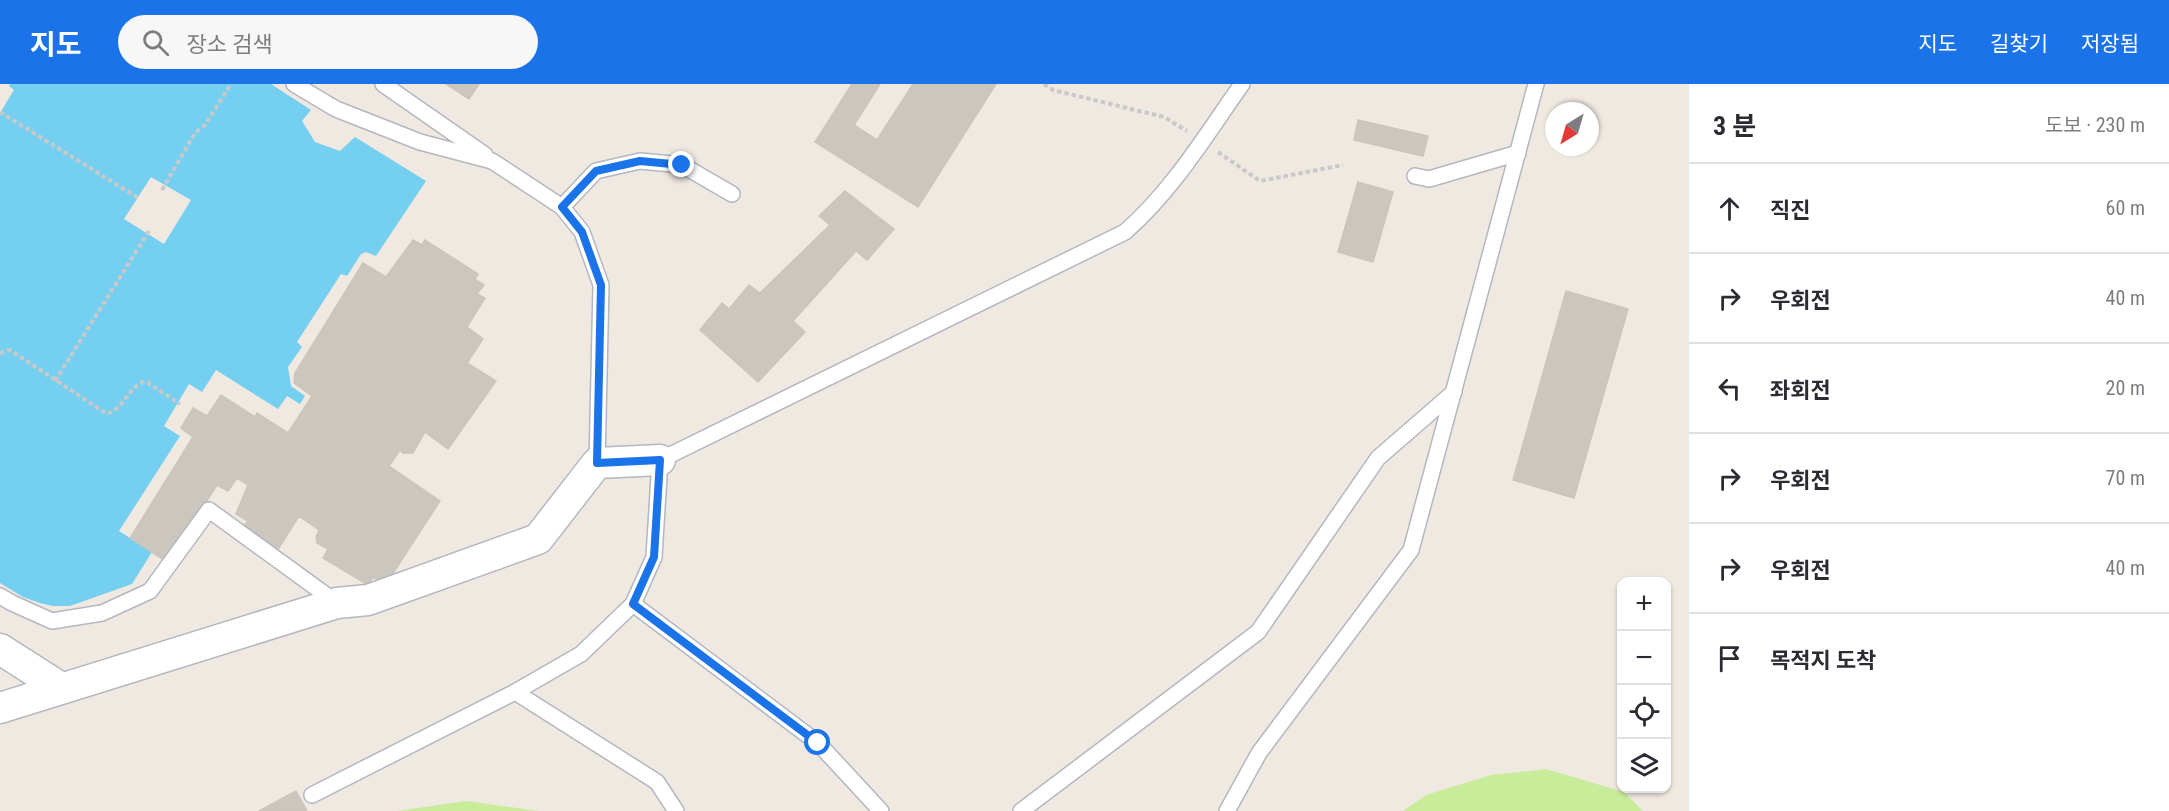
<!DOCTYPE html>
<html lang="ko">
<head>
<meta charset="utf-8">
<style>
  :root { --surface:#fff; --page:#f7f7f7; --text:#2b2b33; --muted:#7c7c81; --line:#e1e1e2; --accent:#1a73e8 }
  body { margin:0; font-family:"Roboto Condensed","Noto Sans KR",sans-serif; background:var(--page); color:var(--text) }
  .controls { position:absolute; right:18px; bottom:18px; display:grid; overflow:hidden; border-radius:12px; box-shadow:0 2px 4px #0004 }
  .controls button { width:54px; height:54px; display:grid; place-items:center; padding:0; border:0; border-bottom:2px solid var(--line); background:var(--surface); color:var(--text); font:30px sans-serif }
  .compass { position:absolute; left:1545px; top:18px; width:54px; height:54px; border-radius:50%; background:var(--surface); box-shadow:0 2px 4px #0004; rotate:217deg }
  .stop { position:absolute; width:18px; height:18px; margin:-14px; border:4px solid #1a73e8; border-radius:50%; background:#fff }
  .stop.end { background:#1a73e8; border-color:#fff; box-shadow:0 2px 6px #0008 }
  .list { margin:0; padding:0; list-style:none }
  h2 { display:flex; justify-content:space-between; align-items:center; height:78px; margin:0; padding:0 24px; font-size:26px }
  h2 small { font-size:20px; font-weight:400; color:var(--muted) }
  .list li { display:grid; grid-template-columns:39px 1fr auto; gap:18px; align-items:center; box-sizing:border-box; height:90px; padding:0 24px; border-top:2px solid var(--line) }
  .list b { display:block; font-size:22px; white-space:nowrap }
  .list em { font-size:20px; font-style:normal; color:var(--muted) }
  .icon { flex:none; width:33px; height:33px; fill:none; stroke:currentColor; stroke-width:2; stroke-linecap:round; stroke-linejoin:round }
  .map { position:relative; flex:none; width:1689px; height:727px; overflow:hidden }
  header { display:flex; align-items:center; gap:36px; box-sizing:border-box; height:84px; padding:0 30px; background:var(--accent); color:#fff }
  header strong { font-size:28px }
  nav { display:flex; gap:33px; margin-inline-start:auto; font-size:21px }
  .search { width:420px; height:54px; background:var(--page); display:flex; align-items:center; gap:15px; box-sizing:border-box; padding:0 21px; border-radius:33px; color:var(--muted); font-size:22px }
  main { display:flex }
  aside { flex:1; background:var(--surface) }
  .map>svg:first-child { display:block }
  .pitch { fill:#c9ec9a }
  .water { fill:#75cff0; fill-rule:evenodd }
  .building { fill:#cbc7bf; stroke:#cbc5ba; stroke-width:1.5 }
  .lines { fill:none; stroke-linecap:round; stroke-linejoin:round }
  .service-casing { stroke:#b4b7c1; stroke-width:18 }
  .minor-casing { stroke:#b4b7c1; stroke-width:33 }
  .path { stroke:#c9c9c9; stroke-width:4; stroke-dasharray:4.5 3; stroke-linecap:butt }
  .service { stroke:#fff; stroke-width:15 }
  .minor { stroke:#fff; stroke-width:30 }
  .route { stroke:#1a73e8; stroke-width:8 }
</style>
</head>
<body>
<header>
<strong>지도</strong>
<div class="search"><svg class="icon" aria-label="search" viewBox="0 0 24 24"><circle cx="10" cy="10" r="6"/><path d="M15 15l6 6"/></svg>장소 검색</div>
<nav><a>지도</a><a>길찾기</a><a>저장됨</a></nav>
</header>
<main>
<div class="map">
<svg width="1689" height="727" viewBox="0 0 1689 727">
  <rect width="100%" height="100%" fill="#efe9e1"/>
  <g class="pitch">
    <path d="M 1546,685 L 1624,708 L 1643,727 L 1403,727 L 1426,711 L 1491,691 Z"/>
    <path d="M 466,717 L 539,727 L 397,727 Z"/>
  </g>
  <path class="water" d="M 10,0 L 271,0 L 311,26 L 302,37 L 315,58 L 340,67 L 355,53 L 426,97 L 376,172 L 366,168 L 361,170 L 347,192 L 341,190 L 297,258 L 302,263 L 288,283 L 291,302 L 305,312 L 300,320 L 287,312 L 278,325 L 216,286 L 202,308 L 189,300 L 164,342 L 180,352 L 119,447 L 152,468 L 132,500 L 70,522 L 53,522 L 40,519 L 23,513 L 0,499 L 0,29 L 14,6 L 9,2 ZM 151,93 L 191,116 L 164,160 L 124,135 Z"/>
  <g class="building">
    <path d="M 446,0 L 479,0 L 469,15 Z"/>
    <path d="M 852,0 L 880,0 L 854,41 L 877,56 L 913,0 L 996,0 L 918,123 L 815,58 Z"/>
    <path d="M 1358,36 L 1428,52 L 1423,72 L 1354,56 Z"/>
    <path d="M 1358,98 L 1393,108 L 1373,178 L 1338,168 Z"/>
    <path d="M 845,107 L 894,145 L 867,176 L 856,167 L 793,237 L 805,248 L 758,298 L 700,246 L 722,219 L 729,225 L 749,201 L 760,209 L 830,141 L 819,132 Z"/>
    <path d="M 413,156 L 422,161 L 425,156 L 478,190 L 475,195 L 484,201 L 477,210 L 485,214 L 467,243 L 483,255 L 467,279 L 496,297 L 448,365 L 425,348 L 413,369 L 403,369 L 400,366 L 389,382 L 440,417 L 386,500 L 373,493 L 368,501 L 323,474 L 328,465 L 317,459 L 316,453 L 319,446 L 299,432 L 277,467 L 243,443 L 248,437 L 236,430 L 248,401 L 237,394 L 228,407 L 217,401 L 167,478 L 130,454 L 193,353 L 181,344 L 193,324 L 207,332 L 221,311 L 255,333 L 257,329 L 288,349 L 312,312 L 294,299 L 295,289 L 363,179 L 386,193 Z"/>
    <path d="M 1566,207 L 1628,225 L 1574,414 L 1513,396 Z"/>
    <path d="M 296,707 L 307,727 L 259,727 Z"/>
  </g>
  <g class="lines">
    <g class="service-casing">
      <g id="service">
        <path d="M 294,0 L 336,25 L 420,58 L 492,77 L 562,123 L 582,148 L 601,201 L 597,379"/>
        <path d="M 383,0 L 485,71"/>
        <path d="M 1415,92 L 1429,95 L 1518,69"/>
        <path d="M 562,123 L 596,87 L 640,77 L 682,81 L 732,110"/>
        <path d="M 0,512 L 12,519 L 52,537 L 102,529 L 150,507 L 209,426 L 337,519"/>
        <path d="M 633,520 L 818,659 L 881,727"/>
        <path d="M 515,608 L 657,698 L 676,727"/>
        <path d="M 312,711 L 515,608 L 581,570 L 633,520 L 654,473 L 660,376 L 1125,148 C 1173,106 1206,51 1242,0"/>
        <path d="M 1021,727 L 1258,548 L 1378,374 L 1454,308"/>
        <path d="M 1227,727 L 1259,669 L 1411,466 L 1536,0"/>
      </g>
    </g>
    <g class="minor-casing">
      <g id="minor">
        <path d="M 0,565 L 61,604"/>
        <path d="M 0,624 L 337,519 L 368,516 L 538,455 L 597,379 L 660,376"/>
      </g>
    </g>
    <g class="path">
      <path d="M 1044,0 L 1053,6 L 1164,33 L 1187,47"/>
      <path d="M 0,28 L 140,115"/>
      <path d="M 1218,68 L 1260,97 L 1343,81"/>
      <path d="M 162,106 L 195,49 L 205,41 L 231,0"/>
      <path d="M 0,269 L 10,266 L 107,330 C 127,322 126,305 145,297 L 180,320"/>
      <path d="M 55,297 L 149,147"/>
    </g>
    <use href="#service" class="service"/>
    <use href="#minor" class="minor"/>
  </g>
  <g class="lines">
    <path class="route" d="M 682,81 L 640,77 L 596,87 L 562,123 L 582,148 L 601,201 L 597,379 L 660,376 L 654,473 L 633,520 L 818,659"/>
  </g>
</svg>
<div class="controls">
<button>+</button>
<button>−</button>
<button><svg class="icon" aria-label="locate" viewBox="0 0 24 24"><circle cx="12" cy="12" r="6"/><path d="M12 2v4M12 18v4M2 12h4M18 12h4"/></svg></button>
<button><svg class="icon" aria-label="layers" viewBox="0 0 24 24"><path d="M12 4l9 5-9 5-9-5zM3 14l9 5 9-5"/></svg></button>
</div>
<svg class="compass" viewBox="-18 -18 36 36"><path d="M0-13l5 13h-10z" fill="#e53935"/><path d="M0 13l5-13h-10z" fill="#7c7c81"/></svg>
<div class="stop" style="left:818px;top:659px"></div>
<div class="stop end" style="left:682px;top:81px"></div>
</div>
<aside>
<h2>3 분<small>도보 · 230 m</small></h2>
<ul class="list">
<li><svg class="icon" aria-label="ahead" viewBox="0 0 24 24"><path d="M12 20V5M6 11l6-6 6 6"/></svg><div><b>직진</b></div><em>60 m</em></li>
<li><svg class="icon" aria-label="right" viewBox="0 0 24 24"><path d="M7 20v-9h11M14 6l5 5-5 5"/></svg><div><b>우회전</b></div><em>40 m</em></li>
<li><svg class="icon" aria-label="left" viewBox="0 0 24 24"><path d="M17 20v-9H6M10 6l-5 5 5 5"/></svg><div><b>좌회전</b></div><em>20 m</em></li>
<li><svg class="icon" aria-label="right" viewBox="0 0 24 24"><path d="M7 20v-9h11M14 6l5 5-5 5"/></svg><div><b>우회전</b></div><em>70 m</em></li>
<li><svg class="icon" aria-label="right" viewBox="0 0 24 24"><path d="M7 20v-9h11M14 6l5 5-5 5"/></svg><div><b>우회전</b></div><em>40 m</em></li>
<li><svg class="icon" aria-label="arrive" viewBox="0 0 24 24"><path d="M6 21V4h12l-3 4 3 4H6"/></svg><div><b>목적지 도착</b></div></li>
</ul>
</aside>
</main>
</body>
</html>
